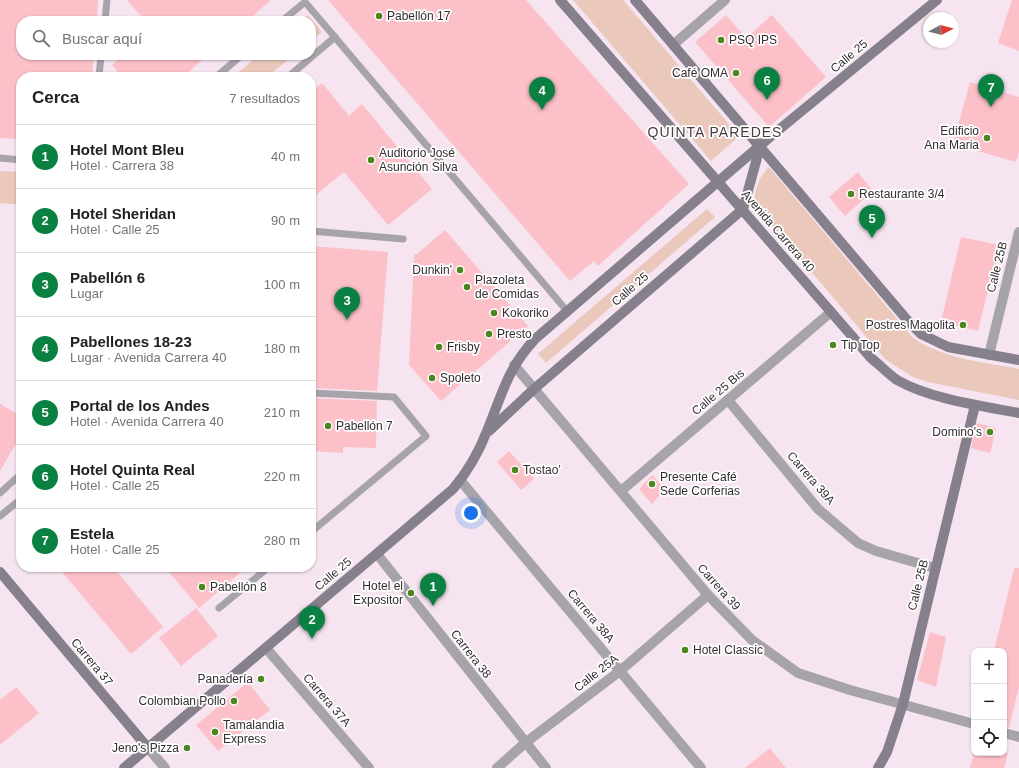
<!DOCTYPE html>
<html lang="es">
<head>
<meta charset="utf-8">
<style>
  :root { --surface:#fff; --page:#f2f2f2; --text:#202124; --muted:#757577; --line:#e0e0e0; --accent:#0b8043 }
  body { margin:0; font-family:Arial,sans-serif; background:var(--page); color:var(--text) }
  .controls { position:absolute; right:12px; bottom:12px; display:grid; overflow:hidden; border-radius:8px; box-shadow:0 1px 3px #0004 }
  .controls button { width:36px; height:36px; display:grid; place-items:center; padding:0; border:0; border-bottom:1px solid var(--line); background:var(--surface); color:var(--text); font:20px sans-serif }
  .compass { position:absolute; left:923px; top:12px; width:36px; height:36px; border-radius:50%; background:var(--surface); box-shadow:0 1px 3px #0004; rotate:83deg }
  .you { position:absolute; left:471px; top:513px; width:14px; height:14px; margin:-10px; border:3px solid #fff; border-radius:50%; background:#1a73e8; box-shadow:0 0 0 6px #1a73e833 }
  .badge { display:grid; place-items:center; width:26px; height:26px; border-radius:50%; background:var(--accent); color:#fff; font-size:13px; font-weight:700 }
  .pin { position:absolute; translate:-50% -33px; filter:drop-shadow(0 1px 2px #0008) }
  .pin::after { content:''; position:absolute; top:21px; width:14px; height:12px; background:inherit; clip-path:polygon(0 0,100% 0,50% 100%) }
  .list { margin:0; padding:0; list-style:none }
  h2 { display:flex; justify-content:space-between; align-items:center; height:52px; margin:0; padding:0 16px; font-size:17px }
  h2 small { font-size:13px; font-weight:400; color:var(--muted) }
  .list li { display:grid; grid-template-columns:26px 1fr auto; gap:12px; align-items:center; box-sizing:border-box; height:64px; padding:0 16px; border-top:1px solid var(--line) }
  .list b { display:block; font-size:15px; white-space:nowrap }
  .list p { margin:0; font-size:13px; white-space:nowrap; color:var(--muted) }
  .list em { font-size:13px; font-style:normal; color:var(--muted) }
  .icon { flex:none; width:22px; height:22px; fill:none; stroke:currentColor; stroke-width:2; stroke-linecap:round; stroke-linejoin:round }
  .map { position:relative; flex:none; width:1019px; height:768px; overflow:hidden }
  .search { position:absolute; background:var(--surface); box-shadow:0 1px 3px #0004; left:16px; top:16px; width:300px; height:44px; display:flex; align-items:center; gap:10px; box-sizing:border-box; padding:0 14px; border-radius:16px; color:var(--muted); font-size:15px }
  .panel { position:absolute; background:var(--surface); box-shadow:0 1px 3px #0004; left:16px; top:72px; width:300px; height:500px; border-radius:16px }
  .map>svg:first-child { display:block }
  .green { fill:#eac8bb }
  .building { fill:#fbc0c8 }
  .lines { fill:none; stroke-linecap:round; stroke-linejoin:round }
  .lane { stroke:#a6a3aa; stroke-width:7 }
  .street { stroke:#a6a3aa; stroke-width:10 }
  .secondary { stroke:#85808b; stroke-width:10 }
  .poi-dot { fill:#4d851f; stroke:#fff; stroke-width:1.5 }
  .labels { text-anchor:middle; stroke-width:3.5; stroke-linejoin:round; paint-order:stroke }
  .poi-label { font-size:12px; fill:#342d31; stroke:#fff; text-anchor:start }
  .street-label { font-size:12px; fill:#342d31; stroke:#fff }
  .quarter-label { font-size:14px; letter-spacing:1px; fill:#483a43; stroke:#fff }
</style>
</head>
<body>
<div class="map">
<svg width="1019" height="768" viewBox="0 0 1019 768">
  <rect width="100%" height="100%" fill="#f6e5f0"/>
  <g class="green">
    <path d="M 573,0 L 623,0 L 739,136 L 711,161 Z"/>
    <path d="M 308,15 L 322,32 L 311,41 L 311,21 L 300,21 Z"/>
    <path d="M 259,55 L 294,55 L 267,77 L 233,77 Z"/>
    <path d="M 769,167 L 913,338 C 944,359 983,362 1019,369 L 1019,400 L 928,382 L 913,377 L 886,360 L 754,204 C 755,189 758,179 769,167 Z"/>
    <path d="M 0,171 L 21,172 L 21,205 L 0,203 Z"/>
    <path d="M 707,209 L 715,217 L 546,363 L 538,354 Z"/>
  </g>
  <g class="building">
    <path d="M 0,0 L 98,0 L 97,21 L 21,21 L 21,55 L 94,55 L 92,77 L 21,77 L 21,139 L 0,138 Z"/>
    <path d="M 127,0 L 271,0 L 247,21 L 145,21 Z"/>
    <path d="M 328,0 L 526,0 L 689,184 L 598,266 L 594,261 L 570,281 Z"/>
    <path d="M 1012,0 L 1019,0 L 1019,51 L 998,43 Z"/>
    <path d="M 726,15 L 746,38 L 772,15 L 826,77 L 769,127 L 695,42 Z"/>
    <path d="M 124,55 L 208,55 L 183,77 L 122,77 L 112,65 Z"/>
    <path d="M 970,82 L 1019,97 L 1019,152 L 1016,162 L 953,144 Z"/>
    <path d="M 322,83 L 349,116 L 362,104 L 432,189 L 388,225 L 344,172 L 311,199 L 311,92 Z"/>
    <path d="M 858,172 L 873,191 L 845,216 L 829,197 Z"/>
    <path d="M 445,230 L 528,326 L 441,401 L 409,365 L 414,254 L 417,254 Z"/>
    <path d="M 961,237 L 999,245 L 978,331 L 941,322 Z"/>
    <path d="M 311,246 L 388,252 L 377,391 L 311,388 Z"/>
    <path d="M 311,398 L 377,401 L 376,448 L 343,447 L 343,453 L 311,451 Z"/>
    <path d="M 0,404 L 21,416 L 21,435 L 0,471 Z"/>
    <path d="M 977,423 L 996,428 L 990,453 L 971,448 Z"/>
    <path d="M 509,451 L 534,479 L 521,490 L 497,462 Z"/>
    <path d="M 652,475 L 665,489 L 652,504 L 639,489 Z"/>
    <path d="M 58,567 L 113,567 L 163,627 L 131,654 Z"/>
    <path d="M 165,567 L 247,567 L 199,608 Z"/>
    <path d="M 1014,568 L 1019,568 L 1019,687 L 1009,728 L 1004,727 L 1004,651 L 994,651 Z"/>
    <path d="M 196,608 L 218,636 L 181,666 L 159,638 Z"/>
    <path d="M 930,632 L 946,637 L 936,687 L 917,680 Z"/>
    <path d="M 248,682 L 270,710 L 218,751 L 196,725 Z"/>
    <path d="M 16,687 L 39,713 L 0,745 L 0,700 Z"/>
    <path d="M 770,748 L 786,768 L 745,768 Z"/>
    <path d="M 974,753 L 1008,753 L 1004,768 L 970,768 Z"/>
  </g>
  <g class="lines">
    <g class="lane">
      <path d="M 105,21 L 107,0"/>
      <path d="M 282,21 L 305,2 L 567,311"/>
      <path d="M 99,77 L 101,55"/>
      <path d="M 216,77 L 242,55"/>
      <path d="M 288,77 L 335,37"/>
      <path d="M 0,158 L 21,160"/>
      <path d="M 311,231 L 403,239"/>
      <path d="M 311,393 L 394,397 L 426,436 L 311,532"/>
      <path d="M 0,493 L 21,474"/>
      <path d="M 0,516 L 21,499"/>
      <path d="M 219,608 L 269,567"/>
    </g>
    <g class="street">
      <path d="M 673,45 L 725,0"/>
      <path d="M 989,355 L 1019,232"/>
      <path d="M 514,365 L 708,595 L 752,640 L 798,673 L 850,690 L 974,724"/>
      <path d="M 728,400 L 818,509 L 858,543 L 876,551 L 935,568"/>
      <path d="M 460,480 L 701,768"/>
      <path d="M 621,491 L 831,312"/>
      <path d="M 377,554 L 546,768"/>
      <path d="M 266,648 L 369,768"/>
      <path d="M 1004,733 L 1019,737"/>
      <path d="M 148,748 L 165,768"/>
      <path d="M 497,768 L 525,743 L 620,671 L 708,595"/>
    </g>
    <g class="secondary">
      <path d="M 560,0 L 871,358 C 880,365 888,374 897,380 C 930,399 982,406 1019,413"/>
      <path d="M 635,0 L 908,321 L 921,334 L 948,347 L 1019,360"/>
      <path d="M 489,431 L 534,389 L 743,209 L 760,147"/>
      <path d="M 0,572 L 148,748"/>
      <path d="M 124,768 L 453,489 C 468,471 479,452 487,431 C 502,395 507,369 535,339 L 770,137 L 937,0"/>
      <path d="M 878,768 L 887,752 L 903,704 L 975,405"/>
    </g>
  </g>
  <g class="poi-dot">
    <circle cx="379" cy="16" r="4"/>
    <circle cx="721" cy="40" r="4"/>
    <circle cx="736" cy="73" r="4"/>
    <circle cx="987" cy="138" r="4"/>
    <circle cx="371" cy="160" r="4"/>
    <circle cx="851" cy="194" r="4"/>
    <circle cx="460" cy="270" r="4"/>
    <circle cx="467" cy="287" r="4"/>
    <circle cx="494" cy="313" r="4"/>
    <circle cx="963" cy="325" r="4"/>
    <circle cx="489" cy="334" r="4"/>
    <circle cx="833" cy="345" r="4"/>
    <circle cx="439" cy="347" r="4"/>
    <circle cx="432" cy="378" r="4"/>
    <circle cx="328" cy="426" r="4"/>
    <circle cx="990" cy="432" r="4"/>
    <circle cx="515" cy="470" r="4"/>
    <circle cx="652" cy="484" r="4"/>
    <circle cx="202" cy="587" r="4"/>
    <circle cx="411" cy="593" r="4"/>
    <circle cx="685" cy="650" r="4"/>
    <circle cx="261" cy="679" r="4"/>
    <circle cx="234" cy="701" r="4"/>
    <circle cx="215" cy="732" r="4"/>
    <circle cx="187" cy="748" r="4"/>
  </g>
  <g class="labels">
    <g class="poi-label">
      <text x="387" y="20">Pabellón 17</text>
      <text x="729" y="44">PSQ IPS</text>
      <text x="728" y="77" text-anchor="end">Café OMA</text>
      <text x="979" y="135" text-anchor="end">Edificio<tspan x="979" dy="14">Ana Maria</tspan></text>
      <text x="379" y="157">Auditorio José<tspan x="379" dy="14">Asunción Silva</tspan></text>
      <text x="859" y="198">Restaurante 3/4</text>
      <text x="452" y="274" text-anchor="end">Dunkin'</text>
      <text x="475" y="284">Plazoleta<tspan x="475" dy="14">de Comidas</tspan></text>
      <text x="502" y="317">Kokoriko</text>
      <text x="955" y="329" text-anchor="end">Postres Magolita</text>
      <text x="497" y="338">Presto</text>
      <text x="841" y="349">Tip Top</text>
      <text x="447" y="351">Frisby</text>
      <text x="440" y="382">Spoleto</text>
      <text x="336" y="430">Pabellón 7</text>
      <text x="982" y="436" text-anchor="end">Domino's</text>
      <text x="523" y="474">Tostao’</text>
      <text x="660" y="481">Presente Café<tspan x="660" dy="14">Sede Corferias</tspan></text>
      <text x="403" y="590" text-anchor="end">Hotel el<tspan x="403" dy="14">Expositor</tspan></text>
      <text x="210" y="591">Pabellón 8</text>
      <text x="693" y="654">Hotel Classic</text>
      <text x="253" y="683" text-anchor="end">Panadería</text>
      <text x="226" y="705" text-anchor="end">Colombian Pollo</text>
      <text x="223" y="729">Tamalandia<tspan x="223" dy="14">Express</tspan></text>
      <text x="179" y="752" text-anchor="end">Jeno's Pizza</text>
    </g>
    <g class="street-label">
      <text transform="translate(849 56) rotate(-40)" y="4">Calle 25</text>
      <text transform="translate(778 231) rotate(49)" y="4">Avenida Carrera 40</text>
      <text transform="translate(997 267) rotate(-76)" y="4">Calle 25B</text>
      <text transform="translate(630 289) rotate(-41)" y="4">Calle 25</text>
      <text transform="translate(718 392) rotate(-40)" y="4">Calle 25 Bis</text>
      <text transform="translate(811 478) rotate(49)" y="4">Carrera 39A</text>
      <text transform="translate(333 574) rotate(-40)" y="4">Calle 25</text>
      <text transform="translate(918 585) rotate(-76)" y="4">Calle 25B</text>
      <text transform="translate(719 587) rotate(48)" y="4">Carrera 39</text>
      <text transform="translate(591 616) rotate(50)" y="4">Carrera 38A</text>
      <text transform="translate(471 654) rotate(52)" y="4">Carrera 38</text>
      <text transform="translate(92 662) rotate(50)" y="4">Carrera 37</text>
      <text transform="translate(596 673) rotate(-38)" y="4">Calle 25A</text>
      <text transform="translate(327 700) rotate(49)" y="4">Carrera 37A</text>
    </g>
    <g class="quarter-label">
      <text x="715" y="137">QUINTA PAREDES</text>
    </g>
  </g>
</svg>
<div class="controls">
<button>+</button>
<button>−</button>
<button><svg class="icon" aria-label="locate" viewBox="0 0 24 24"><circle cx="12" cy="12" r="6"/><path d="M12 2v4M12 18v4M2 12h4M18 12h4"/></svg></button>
</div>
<svg class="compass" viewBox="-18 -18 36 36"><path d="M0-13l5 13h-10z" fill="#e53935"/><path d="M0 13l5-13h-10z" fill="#757577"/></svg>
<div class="you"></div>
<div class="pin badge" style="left:433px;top:606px">1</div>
<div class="pin badge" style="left:312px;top:639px">2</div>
<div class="pin badge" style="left:347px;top:320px">3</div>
<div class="pin badge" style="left:542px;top:110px">4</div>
<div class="pin badge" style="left:872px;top:238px">5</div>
<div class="pin badge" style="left:767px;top:100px">6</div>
<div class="pin badge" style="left:991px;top:107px">7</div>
<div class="search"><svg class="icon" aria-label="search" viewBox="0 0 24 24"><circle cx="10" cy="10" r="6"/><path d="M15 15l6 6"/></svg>Buscar aquí</div>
<section class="panel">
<h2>Cerca<small>7 resultados</small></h2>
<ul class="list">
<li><span class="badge">1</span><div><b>Hotel Mont Bleu</b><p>Hotel · Carrera 38</p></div><em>40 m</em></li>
<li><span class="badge">2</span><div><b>Hotel Sheridan</b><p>Hotel · Calle 25</p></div><em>90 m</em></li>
<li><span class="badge">3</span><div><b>Pabellón 6</b><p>Lugar</p></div><em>100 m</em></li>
<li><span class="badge">4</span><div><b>Pabellones 18-23</b><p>Lugar · Avenida Carrera 40</p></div><em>180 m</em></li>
<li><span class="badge">5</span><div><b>Portal de los Andes</b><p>Hotel · Avenida Carrera 40</p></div><em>210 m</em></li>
<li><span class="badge">6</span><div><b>Hotel Quinta Real</b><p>Hotel · Calle 25</p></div><em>220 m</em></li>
<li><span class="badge">7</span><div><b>Estela</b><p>Hotel · Calle 25</p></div><em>280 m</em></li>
</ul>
</section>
</div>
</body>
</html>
